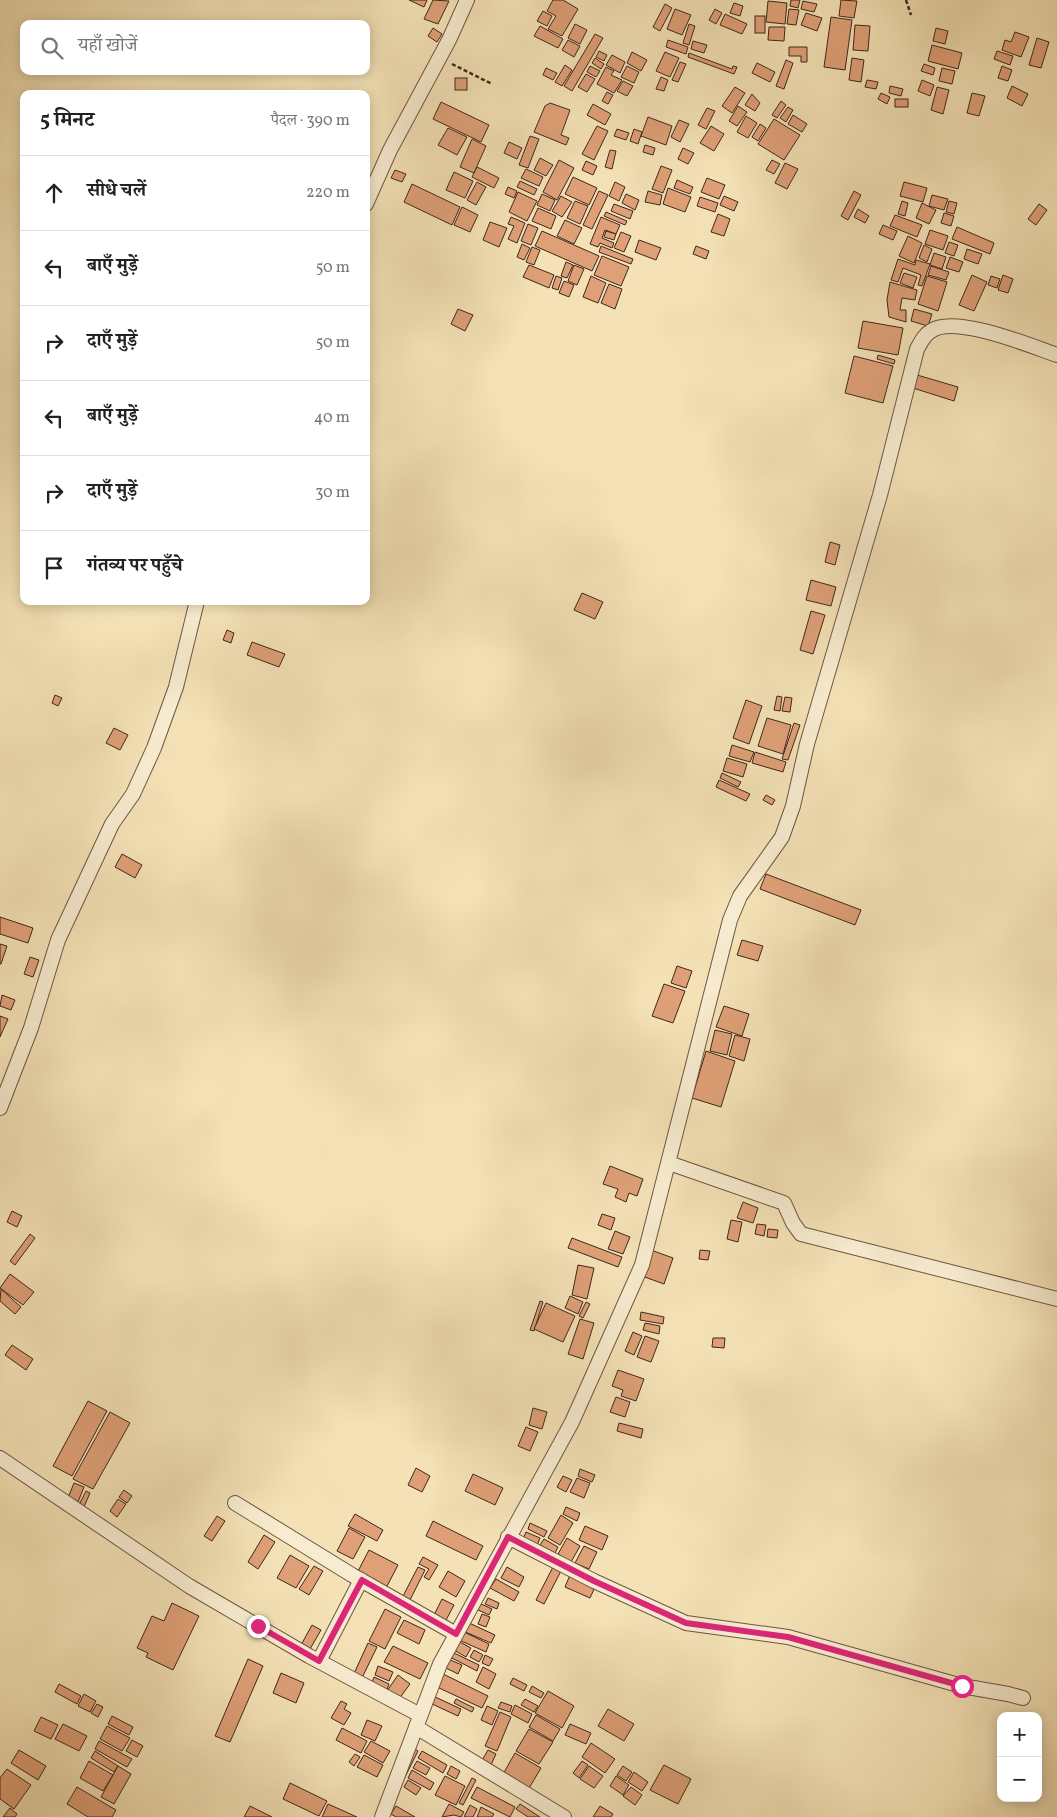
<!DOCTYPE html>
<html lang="hi">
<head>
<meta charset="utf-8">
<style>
  :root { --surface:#fff; --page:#f2f2f2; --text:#222; --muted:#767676; --line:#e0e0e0 }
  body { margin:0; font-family:Vollkorn,"Noto Serif Devanagari",serif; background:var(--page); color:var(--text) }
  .controls { position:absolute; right:15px; bottom:15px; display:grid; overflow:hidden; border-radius:10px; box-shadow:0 2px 12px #0003 }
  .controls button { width:45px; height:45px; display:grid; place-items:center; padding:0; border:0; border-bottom:1px solid var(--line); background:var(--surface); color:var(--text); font:25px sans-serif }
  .stop { position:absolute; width:15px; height:15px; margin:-11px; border:4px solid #db2777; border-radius:50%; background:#fff }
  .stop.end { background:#db2777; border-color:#fff; box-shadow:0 1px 5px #0008 }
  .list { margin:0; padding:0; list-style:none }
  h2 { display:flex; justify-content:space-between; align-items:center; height:65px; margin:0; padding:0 20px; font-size:21px }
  h2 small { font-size:16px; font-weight:400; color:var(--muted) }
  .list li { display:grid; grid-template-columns:32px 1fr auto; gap:15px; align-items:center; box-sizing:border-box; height:75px; padding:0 20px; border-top:1px solid var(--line) }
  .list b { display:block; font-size:19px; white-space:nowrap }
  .list em { font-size:16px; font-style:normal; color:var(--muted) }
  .icon { flex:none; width:28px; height:28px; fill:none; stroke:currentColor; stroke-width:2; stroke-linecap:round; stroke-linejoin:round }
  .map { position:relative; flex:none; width:1057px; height:1817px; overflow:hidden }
  .search { position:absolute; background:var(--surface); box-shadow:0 2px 12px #0003; left:20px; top:20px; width:350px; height:55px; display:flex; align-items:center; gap:12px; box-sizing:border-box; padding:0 18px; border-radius:10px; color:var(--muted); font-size:19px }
  .panel { position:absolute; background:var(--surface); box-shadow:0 2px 12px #0003; left:20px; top:90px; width:350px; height:515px; border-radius:10px }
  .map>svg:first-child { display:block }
  .building { fill:#dfa077; stroke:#3e271d }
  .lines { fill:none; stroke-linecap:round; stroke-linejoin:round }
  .minor-casing { stroke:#6c5643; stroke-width:16 }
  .path { stroke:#3e271d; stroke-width:2.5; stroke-dasharray:4 2.5; stroke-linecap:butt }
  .minor { stroke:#f8ecd0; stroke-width:14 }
  .route { stroke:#db2777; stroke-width:6 }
</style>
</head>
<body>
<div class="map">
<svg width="1057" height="1817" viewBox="0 0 1057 1817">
  <rect width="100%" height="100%" fill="#f4e2b6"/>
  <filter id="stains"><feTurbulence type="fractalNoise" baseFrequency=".004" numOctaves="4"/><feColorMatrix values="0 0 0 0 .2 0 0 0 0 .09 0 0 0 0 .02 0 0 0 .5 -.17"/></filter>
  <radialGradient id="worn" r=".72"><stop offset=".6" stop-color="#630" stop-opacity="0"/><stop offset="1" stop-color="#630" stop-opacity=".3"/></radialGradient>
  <g class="building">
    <path d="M 409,0 L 427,0 L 424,7 Z"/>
    <path d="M 433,0 L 449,1 L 438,24 L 424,19 Z"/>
    <path d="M 553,0 L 563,0 L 578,9 L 562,36 L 548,29 L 556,16 L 547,11 Z"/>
    <path d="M 791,0 L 800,0 L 798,8 L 790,6 Z"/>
    <path d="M 841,0 L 857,1 L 854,18 L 839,16 Z"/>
    <path d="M 768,1 L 787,3 L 785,24 L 766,22 Z"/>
    <path d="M 803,1 L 817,4 L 814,12 L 801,9 Z"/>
    <path d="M 734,3 L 743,6 L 740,16 L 730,13 Z"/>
    <path d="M 665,4 L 672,8 L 660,31 L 653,27 Z"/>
    <path d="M 675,9 L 691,15 L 682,35 L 667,29 Z"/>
    <path d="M 715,9 L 722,13 L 716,24 L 709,20 Z"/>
    <path d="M 789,9 L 799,10 L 796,25 L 787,24 Z"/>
    <path d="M 543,11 L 552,16 L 547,26 L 537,21 Z"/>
    <path d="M 806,13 L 822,18 L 817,31 L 801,25 Z"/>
    <path d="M 725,14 L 747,24 L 742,34 L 720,25 Z"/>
    <rect x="755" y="16" width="10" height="17"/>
    <path d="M 831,17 L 852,20 L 845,70 L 824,67 Z"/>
    <path d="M 575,24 L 587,30 L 580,44 L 568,38 Z"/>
    <path d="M 689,24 L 695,26 L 689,45 L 683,43 Z"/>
    <path d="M 855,25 L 870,26 L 868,51 L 853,50 Z"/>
    <path d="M 540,26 L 563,39 L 558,48 L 534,36 Z"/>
    <path d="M 769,27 L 785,27 L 784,41 L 768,40 Z"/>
    <path d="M 433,28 L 442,34 L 437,42 L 428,36 Z"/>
    <path d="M 936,28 L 948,31 L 945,44 L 933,41 Z"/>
    <path d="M 1015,32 L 1029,37 L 1021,57 L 1002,50 L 1005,40 L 1011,42 Z"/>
    <path d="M 595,34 L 603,38 L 572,91 L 564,86 Z"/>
    <path d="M 1037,38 L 1049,42 L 1041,68 L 1029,65 Z"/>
    <path d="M 568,40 L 580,46 L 574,57 L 562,50 Z"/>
    <path d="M 668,40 L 688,47 L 686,54 L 666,47 Z"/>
    <path d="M 693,41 L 707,45 L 704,53 L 691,49 Z"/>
    <path d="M 932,45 L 962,53 L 958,69 L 928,61 Z"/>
    <path d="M 789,47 L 807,47 L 807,62 L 801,62 L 801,56 L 789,56 Z"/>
    <path d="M 599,51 L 607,55 L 604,61 L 596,57 Z"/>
    <path d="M 997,51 L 1013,56 L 1010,65 L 994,59 Z"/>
    <path d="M 632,52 L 647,60 L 641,71 L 627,63 Z"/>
    <path d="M 665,52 L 679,58 L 670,77 L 656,71 Z"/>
    <path d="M 689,53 L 732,69 L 733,66 L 737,67 L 734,74 L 688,57 Z"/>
    <path d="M 612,55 L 625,62 L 620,73 L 606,65 Z"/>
    <path d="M 595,58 L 604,64 L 601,69 L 592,63 Z"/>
    <path d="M 852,58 L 864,60 L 861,82 L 849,80 Z"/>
    <path d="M 786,60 L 793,63 L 784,89 L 776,86 Z"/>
    <path d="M 680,62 L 686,64 L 678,82 L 672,80 Z"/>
    <path d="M 757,63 L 775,72 L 770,82 L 752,73 Z"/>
    <path d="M 924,64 L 935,68 L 933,75 L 921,71 Z"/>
    <path d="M 565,65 L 572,70 L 562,86 L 555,82 Z"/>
    <path d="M 590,66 L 600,71 L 596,77 L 587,72 Z"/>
    <path d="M 627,66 L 639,72 L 634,83 L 621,77 Z"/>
    <path d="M 1002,66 L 1012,70 L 1008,81 L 998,78 Z"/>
    <path d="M 606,67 L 614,71 L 611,75 L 622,80 L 614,93 L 597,84 Z"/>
    <path d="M 546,68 L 557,73 L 553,80 L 543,75 Z"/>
    <path d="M 942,68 L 955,71 L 952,84 L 939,81 Z"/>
    <path d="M 586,74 L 595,79 L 587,92 L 578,87 Z"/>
    <path d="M 661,77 L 668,80 L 664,91 L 656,89 Z"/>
    <rect x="455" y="78" width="12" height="12"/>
    <path d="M 867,80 L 878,82 L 876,89 L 865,87 Z"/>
    <path d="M 922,80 L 934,85 L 930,96 L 918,91 Z"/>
    <path d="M 623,81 L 633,86 L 627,96 L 617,91 Z"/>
    <path d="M 890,86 L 903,89 L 901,96 L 889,93 Z"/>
    <path d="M 1012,86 L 1028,94 L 1022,106 L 1007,98 Z"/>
    <path d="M 735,87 L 745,93 L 732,113 L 722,106 Z"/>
    <path d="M 937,87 L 949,90 L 943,114 L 931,110 Z"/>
    <path d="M 607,92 L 613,95 L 608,104 L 602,101 Z"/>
    <path d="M 881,93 L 890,97 L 887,104 L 878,99 Z"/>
    <path d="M 972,93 L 985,96 L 979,116 L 967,113 Z"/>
    <path d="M 752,94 L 760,103 L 755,111 L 745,105 Z"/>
    <rect x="895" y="99" width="13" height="8"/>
    <path d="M 781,101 L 786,105 L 777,118 L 772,115 Z"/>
    <path d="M 441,102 L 489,125 L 481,142 L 433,119 Z"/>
    <path d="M 550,103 L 570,110 L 561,135 L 569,138 L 566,145 L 534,132 L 545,106 Z"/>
    <path d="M 593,104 L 611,114 L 605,125 L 587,115 Z"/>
    <path d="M 738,106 L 747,112 L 737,126 L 729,121 Z"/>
    <path d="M 788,107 L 793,110 L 786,122 L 780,118 Z"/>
    <path d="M 707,108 L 715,111 L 706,129 L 698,125 Z"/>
    <path d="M 793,115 L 807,124 L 802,132 L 788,124 Z"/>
    <path d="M 746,116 L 757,123 L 748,138 L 737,132 Z"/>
    <path d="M 648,117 L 672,126 L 666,145 L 641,136 Z"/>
    <path d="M 774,119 L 800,135 L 784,160 L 758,144 Z"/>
    <path d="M 679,120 L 689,124 L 680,142 L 671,137 Z"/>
    <path d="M 760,124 L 766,128 L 758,141 L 752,137 Z"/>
    <path d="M 597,126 L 608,131 L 594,160 L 582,154 Z"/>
    <path d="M 711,126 L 724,134 L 714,151 L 700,143 Z"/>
    <path d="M 448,128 L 467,137 L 457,155 L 438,145 Z"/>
    <path d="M 617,129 L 629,133 L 626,140 L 614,136 Z"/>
    <path d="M 634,129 L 642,132 L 638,144 L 630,141 Z"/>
    <path d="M 530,136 L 539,139 L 528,168 L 519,165 Z"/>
    <path d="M 472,139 L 486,146 L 474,173 L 460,167 Z"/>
    <path d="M 509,142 L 522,148 L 517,159 L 504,153 Z"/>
    <path d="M 645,145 L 655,148 L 653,155 L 643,152 Z"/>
    <path d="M 683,148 L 694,153 L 688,164 L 678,159 Z"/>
    <path d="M 610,150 L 616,151 L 612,169 L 605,167 Z"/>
    <path d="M 540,158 L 553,165 L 546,176 L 534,170 Z"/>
    <path d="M 559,160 L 574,168 L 557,200 L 543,192 Z"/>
    <path d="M 772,160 L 780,164 L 774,174 L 766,170 Z"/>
    <path d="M 586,161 L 597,166 L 593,175 L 582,170 Z"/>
    <path d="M 785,163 L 798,169 L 787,189 L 775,183 Z"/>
    <path d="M 661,166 L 672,170 L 663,193 L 652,189 Z"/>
    <path d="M 477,167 L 499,178 L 494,188 L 472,177 Z"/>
    <path d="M 526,169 L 543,177 L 539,186 L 521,178 Z"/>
    <path d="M 395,170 L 406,174 L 402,182 L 391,178 Z"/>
    <path d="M 454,172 L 473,181 L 465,198 L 446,190 Z"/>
    <path d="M 573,177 L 597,188 L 589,205 L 565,194 Z"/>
    <path d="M 707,178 L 725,185 L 719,199 L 701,192 Z"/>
    <path d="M 677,180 L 693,187 L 690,194 L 674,188 Z"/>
    <path d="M 520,181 L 537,189 L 534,195 L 517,187 Z"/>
    <path d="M 477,182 L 486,187 L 476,205 L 467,200 Z"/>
    <path d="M 615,182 L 625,187 L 619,201 L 609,196 Z"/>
    <path d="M 904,182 L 927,188 L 923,202 L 900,196 Z"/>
    <path d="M 412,184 L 460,207 L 452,225 L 404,202 Z"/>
    <path d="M 508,187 L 517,191 L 514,198 L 505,194 Z"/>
    <path d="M 668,188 L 691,197 L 685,212 L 663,204 Z"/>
    <path d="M 599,191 L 608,195 L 592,229 L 583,225 Z"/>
    <path d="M 648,191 L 662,195 L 660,205 L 645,202 Z"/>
    <path d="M 854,191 L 861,195 L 848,220 L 841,216 Z"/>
    <path d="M 518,192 L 537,201 L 527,221 L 509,212 Z"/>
    <path d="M 542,194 L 555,200 L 550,211 L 537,205 Z"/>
    <path d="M 626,194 L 639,200 L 635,210 L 622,203 Z"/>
    <path d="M 932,195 L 948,199 L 944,210 L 929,206 Z"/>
    <path d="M 561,196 L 572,202 L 562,217 L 552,211 Z"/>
    <path d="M 724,196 L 738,202 L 734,211 L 720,205 Z"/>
    <path d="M 700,197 L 718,203 L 715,212 L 697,206 Z"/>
    <path d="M 575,201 L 588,206 L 580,224 L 567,218 Z"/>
    <path d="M 902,201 L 908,203 L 905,216 L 898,214 Z"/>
    <path d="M 949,201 L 957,203 L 954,214 L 946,212 Z"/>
    <path d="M 922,203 L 936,210 L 929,224 L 916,218 Z"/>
    <path d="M 614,204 L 633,211 L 630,219 L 611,211 Z"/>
    <path d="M 1039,204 L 1047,210 L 1036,225 L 1028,219 Z"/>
    <path d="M 462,207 L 478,215 L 470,232 L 454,225 Z"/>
    <path d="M 538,208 L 556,216 L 551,229 L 532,221 Z"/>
    <path d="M 858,209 L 869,216 L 865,223 L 854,217 Z"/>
    <path d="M 606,212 L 627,221 L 625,225 L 604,216 Z"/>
    <path d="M 944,213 L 954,216 L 951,226 L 941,223 Z"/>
    <path d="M 718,214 L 730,219 L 724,236 L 711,232 Z"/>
    <path d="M 895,215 L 922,225 L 917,237 L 890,226 Z"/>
    <path d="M 511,217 L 525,223 L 517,243 L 508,239 L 514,226 L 508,224 Z"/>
    <path d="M 601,217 L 620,225 L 616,234 L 605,230 L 602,238 L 614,243 L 612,248 L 600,243 L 598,247 L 590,244 Z"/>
    <path d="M 565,220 L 582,228 L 574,244 L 557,236 Z"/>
    <path d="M 490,222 L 507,228 L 499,247 L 483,240 Z"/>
    <path d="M 528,224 L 538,228 L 531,245 L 521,241 Z"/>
    <path d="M 883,225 L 897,231 L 893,240 L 879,234 Z"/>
    <path d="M 957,227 L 994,243 L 990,254 L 952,239 Z"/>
    <path d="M 930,230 L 948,236 L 943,250 L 925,244 Z"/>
    <path d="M 542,231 L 599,256 L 592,271 L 535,246 Z"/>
    <path d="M 606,231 L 616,234 L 614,240 L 604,237 Z"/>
    <path d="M 621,232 L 631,236 L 624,252 L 614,248 Z"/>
    <path d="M 908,236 L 922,243 L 914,263 L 899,256 Z"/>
    <path d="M 639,240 L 661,248 L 656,260 L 635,252 Z"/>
    <path d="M 949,242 L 958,245 L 954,256 L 945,253 Z"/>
    <path d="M 522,244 L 530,248 L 524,260 L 517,257 Z"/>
    <path d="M 924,245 L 932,249 L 927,262 L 919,258 Z"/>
    <path d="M 601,246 L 633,259 L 631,264 L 599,252 Z"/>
    <path d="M 696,246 L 709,251 L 706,259 L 693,254 Z"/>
    <path d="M 532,247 L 540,250 L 534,265 L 526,262 Z"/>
    <path d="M 967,249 L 982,254 L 978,264 L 964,259 Z"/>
    <path d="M 934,253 L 946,257 L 942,269 L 930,265 Z"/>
    <path d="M 602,256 L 629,267 L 621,286 L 594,275 Z"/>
    <path d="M 950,257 L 963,262 L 959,272 L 946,268 Z"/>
    <path d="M 898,259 L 915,265 L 916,260 L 930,264 L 922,286 L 918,285 L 921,275 L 903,268 L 898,282 L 891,280 Z"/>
    <path d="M 566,262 L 573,265 L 567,278 L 561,276 Z"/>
    <path d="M 529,265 L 554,275 L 549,288 L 523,277 Z"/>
    <path d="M 574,265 L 584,269 L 577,285 L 568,281 Z"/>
    <path d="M 931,266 L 949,272 L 946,280 L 928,275 Z"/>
    <path d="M 904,273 L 917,277 L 913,288 L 900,283 Z"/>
    <path d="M 972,275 L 987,282 L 974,311 L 959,305 Z"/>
    <path d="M 1003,275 L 1013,279 L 1008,293 L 998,290 Z"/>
    <path d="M 556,276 L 562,278 L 558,290 L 552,288 Z"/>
    <path d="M 591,276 L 606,283 L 598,303 L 583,297 Z"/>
    <path d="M 927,276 L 947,282 L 938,311 L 918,304 Z"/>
    <path d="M 991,276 L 1000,279 L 997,288 L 988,285 Z"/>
    <path d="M 564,281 L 574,285 L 569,297 L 559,293 Z"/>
    <path d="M 890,282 L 917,290 L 915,300 L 902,298 L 900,310 L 906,310 L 906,322 L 889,317 L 887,300 Z"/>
    <path d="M 609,284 L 622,289 L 615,309 L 601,303 Z"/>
    <path d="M 458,309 L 473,315 L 465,331 L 451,324 Z"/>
    <path d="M 914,309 L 932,314 L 928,326 L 911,321 Z"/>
    <path d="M 863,321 L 903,328 L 898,355 L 858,348 Z"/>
    <path d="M 878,355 L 895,360 L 894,364 L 877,359 Z"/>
    <path d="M 854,356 L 893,366 L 883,403 L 845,393 Z"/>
    <path d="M 917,375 L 958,387 L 954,401 L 913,388 Z"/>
    <path d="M 830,542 L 840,545 L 835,565 L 825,562 Z"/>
    <path d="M 811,580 L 836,587 L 831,606 L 806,600 Z"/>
    <path d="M 582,593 L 603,602 L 595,619 L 574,610 Z"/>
    <path d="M 811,611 L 825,615 L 813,654 L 800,650 Z"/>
    <path d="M 227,630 L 234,633 L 231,643 L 223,640 Z"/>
    <path d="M 252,642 L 285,654 L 279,667 L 247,655 Z"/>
    <path d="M 55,695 L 62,698 L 58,706 L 52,703 Z"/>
    <path d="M 777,696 L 782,697 L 780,711 L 774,710 Z"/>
    <path d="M 785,697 L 792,698 L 790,712 L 782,711 Z"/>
    <path d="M 746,700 L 762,706 L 749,744 L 733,738 Z"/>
    <path d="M 767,718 L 791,725 L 783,754 L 758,746 Z"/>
    <path d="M 794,723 L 800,725 L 788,760 L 782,759 Z"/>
    <path d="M 114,728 L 128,735 L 120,750 L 106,743 Z"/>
    <path d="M 732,745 L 754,752 L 750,762 L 729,756 Z"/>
    <path d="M 755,752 L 786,762 L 783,772 L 752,763 Z"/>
    <path d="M 727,758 L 747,764 L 743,777 L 723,771 Z"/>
    <path d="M 722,773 L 741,782 L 738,787 L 720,778 Z"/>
    <path d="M 719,780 L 750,794 L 746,801 L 716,787 Z"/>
    <path d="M 766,795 L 775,800 L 772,805 L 763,800 Z"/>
    <path d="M 122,854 L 142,865 L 135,878 L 115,867 Z"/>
    <path d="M 766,874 L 861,910 L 855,925 L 760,889 Z"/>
    <path d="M 0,917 L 33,928 L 28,943 L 0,934 Z"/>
    <path d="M 742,940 L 763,946 L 758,961 L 737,955 Z"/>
    <path d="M 0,944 L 7,946 L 1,964 L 0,964 Z"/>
    <path d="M 30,957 L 39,960 L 33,977 L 24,974 Z"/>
    <path d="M 677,966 L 692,971 L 686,988 L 671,983 Z"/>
    <path d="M 664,984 L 685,991 L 673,1023 L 652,1016 Z"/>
    <path d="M 2,995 L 15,1000 L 11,1010 L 0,1006 Z"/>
    <path d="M 724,1006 L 749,1014 L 742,1036 L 716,1027 Z"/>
    <path d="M 0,1016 L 8,1019 L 0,1037 Z"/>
    <path d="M 715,1030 L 732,1034 L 727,1055 L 710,1051 Z"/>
    <path d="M 735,1035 L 750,1039 L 744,1061 L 729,1056 Z"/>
    <path d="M 706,1051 L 735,1061 L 721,1107 L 692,1098 Z"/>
    <path d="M 610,1166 L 643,1179 L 637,1196 L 629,1193 L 626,1202 L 615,1197 L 618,1189 L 603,1184 Z"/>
    <path d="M 743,1202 L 758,1208 L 753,1223 L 737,1218 Z"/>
    <path d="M 12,1211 L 22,1216 L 17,1227 L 7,1222 Z"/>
    <path d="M 602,1214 L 615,1218 L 611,1230 L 598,1225 Z"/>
    <path d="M 731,1220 L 742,1222 L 738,1242 L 727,1239 Z"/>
    <path d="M 757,1224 L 766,1225 L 764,1236 L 755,1234 Z"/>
    <path d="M 768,1229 L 778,1230 L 777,1238 L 767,1237 Z"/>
    <path d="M 615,1231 L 630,1237 L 623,1254 L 608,1249 Z"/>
    <path d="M 30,1234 L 35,1238 L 15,1265 L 10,1261 Z"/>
    <path d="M 572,1238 L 622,1257 L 618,1267 L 568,1248 Z"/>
    <path d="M 651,1250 L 673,1258 L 664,1284 L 642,1276 Z"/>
    <path d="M 700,1250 L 710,1251 L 708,1260 L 699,1259 Z"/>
    <path d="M 578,1265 L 594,1268 L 587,1299 L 572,1295 Z"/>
    <path d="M 10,1274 L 34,1292 L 23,1305 L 0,1288 Z"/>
    <path d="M 1,1289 L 21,1307 L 15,1314 L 0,1301 Z"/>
    <path d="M 570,1296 L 583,1302 L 578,1314 L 565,1308 Z"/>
    <path d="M 540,1301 L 543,1302 L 534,1331 L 530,1330 Z"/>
    <path d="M 586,1302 L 590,1304 L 583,1318 L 579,1316 Z"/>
    <path d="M 546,1303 L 575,1316 L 563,1342 L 534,1329 Z"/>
    <path d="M 641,1312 L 664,1317 L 663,1324 L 640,1320 Z"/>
    <path d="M 580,1319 L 594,1323 L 583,1359 L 568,1354 Z"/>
    <path d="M 645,1323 L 660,1326 L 659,1334 L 643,1330 Z"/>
    <path d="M 633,1332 L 642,1336 L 634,1355 L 625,1351 Z"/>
    <path d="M 645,1336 L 659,1341 L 651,1362 L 637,1357 Z"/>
    <path d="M 713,1338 L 725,1338 L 724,1348 L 712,1347 Z"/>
    <path d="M 12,1345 L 33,1359 L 26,1370 L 5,1355 Z"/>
    <path d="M 618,1370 L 644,1379 L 636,1401 L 621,1396 L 623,1390 L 612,1386 Z"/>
    <path d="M 616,1397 L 630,1402 L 625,1417 L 610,1412 Z"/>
    <path d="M 88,1401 L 107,1411 L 72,1476 L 53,1466 Z"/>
    <path d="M 533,1408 L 547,1412 L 542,1429 L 529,1425 Z"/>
    <path d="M 110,1412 L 130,1423 L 93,1489 L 73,1479 Z"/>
    <path d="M 619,1423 L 643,1429 L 641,1438 L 617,1431 Z"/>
    <path d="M 526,1427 L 538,1432 L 530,1451 L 518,1446 Z"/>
    <path d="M 416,1468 L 430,1476 L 422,1492 L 408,1485 Z"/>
    <path d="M 580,1469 L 595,1475 L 592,1482 L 578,1476 Z"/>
    <path d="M 473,1474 L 503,1488 L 495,1505 L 465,1491 Z"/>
    <path d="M 563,1476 L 572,1480 L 566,1492 L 557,1487 Z"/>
    <path d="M 577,1478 L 590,1483 L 584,1498 L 570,1492 Z"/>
    <path d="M 74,1483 L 84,1487 L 78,1502 L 68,1498 Z"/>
    <path d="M 124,1490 L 132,1496 L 127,1503 L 119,1497 Z"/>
    <path d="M 86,1491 L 90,1493 L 83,1509 L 78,1507 Z"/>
    <path d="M 118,1499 L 126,1504 L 117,1517 L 110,1511 Z"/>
    <path d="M 566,1507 L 580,1513 L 577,1521 L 563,1514 Z"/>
    <path d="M 355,1514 L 383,1530 L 377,1541 L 348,1526 Z"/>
    <path d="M 561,1515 L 573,1523 L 560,1545 L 548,1538 Z"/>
    <path d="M 217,1516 L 225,1521 L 212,1541 L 204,1536 Z"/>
    <path d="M 433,1521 L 483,1546 L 476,1560 L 426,1536 Z"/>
    <path d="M 530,1523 L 547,1531 L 544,1537 L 528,1529 Z"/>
    <path d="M 585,1526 L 608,1536 L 602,1550 L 579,1540 Z"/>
    <path d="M 349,1528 L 365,1537 L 353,1559 L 337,1551 Z"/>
    <path d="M 526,1532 L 540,1538 L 537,1546 L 523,1539 Z"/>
    <path d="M 264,1535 L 275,1542 L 258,1569 L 248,1562 Z"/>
    <path d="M 567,1538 L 580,1546 L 571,1562 L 558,1554 Z"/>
    <path d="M 544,1539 L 558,1547 L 555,1553 L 540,1545 Z"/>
    <path d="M 584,1546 L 597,1552 L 589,1569 L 575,1563 Z"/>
    <path d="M 369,1550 L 398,1565 L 385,1590 L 356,1575 Z"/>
    <path d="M 290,1555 L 309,1566 L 296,1588 L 277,1578 Z"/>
    <path d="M 423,1557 L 438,1565 L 429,1580 L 424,1577 L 429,1569 L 419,1564 Z"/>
    <path d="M 314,1566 L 323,1571 L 309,1595 L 299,1589 Z"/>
    <path d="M 418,1567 L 425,1570 L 408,1604 L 401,1600 Z"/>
    <path d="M 507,1567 L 524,1577 L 519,1587 L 501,1578 Z"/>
    <path d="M 553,1567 L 561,1571 L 544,1604 L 536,1600 Z"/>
    <path d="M 448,1571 L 465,1581 L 456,1597 L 439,1587 Z"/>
    <path d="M 570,1575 L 595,1587 L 590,1598 L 565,1587 Z"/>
    <path d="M 496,1579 L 519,1592 L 514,1601 L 490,1588 Z"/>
    <path d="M 488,1598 L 499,1603 L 497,1609 L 485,1604 Z"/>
    <path d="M 442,1599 L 454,1605 L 445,1622 L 433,1617 Z"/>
    <path d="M 477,1602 L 492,1609 L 489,1615 L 474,1608 Z"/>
    <path d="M 172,1603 L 199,1616 L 173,1670 L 146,1657 L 148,1653 L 137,1648 L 152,1616 L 164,1621 Z"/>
    <path d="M 385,1609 L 401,1617 L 385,1649 L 369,1641 Z"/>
    <path d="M 482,1614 L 490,1617 L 486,1627 L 478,1624 Z"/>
    <path d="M 404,1620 L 425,1630 L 419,1644 L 397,1633 Z"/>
    <path d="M 467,1622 L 495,1635 L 491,1643 L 463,1631 Z"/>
    <path d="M 312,1625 L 321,1630 L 310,1649 L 301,1645 Z"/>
    <path d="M 462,1631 L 489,1644 L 486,1652 L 459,1640 Z"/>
    <path d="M 458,1641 L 471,1648 L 466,1657 L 454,1650 Z"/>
    <path d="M 368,1643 L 377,1647 L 360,1682 L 352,1678 Z"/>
    <path d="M 393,1646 L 428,1663 L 420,1679 L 384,1662 Z"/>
    <path d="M 474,1650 L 483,1655 L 479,1662 L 470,1657 Z"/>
    <path d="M 452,1652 L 479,1665 L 477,1671 L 450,1657 Z"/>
    <path d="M 485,1655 L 493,1659 L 489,1666 L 482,1663 Z"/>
    <path d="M 248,1659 L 263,1666 L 230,1742 L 215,1736 Z"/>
    <path d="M 448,1659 L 462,1665 L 458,1674 L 444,1667 Z"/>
    <path d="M 378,1666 L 393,1672 L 389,1681 L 375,1675 Z"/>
    <path d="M 483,1667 L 496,1674 L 489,1689 L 476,1682 Z"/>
    <path d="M 281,1673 L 304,1683 L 296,1703 L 273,1693 Z"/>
    <path d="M 443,1674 L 488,1696 L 482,1708 L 437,1687 Z"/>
    <path d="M 398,1675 L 410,1684 L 399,1699 L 387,1691 Z"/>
    <path d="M 374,1677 L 389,1684 L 386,1692 L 371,1685 Z"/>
    <path d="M 513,1678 L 527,1685 L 524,1691 L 510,1684 Z"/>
    <path d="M 59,1684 L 81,1696 L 77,1704 L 55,1692 Z"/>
    <path d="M 532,1686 L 544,1693 L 541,1698 L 529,1692 Z"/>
    <path d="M 548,1691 L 574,1706 L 562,1728 L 535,1713 Z"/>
    <path d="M 84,1694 L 96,1701 L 90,1712 L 78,1706 Z"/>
    <path d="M 433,1696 L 461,1709 L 458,1716 L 430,1703 Z"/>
    <path d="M 456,1699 L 474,1708 L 472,1712 L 454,1703 Z"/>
    <path d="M 525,1699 L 538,1706 L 534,1712 L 521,1705 Z"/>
    <path d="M 341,1701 L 347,1704 L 344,1709 L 351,1713 L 344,1725 L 331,1718 Z"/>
    <path d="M 501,1702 L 512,1706 L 510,1712 L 498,1708 Z"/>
    <path d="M 97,1704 L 103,1707 L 98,1717 L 91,1713 Z"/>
    <path d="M 515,1705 L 532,1714 L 528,1723 L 511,1714 Z"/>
    <path d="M 487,1706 L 498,1711 L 492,1725 L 481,1720 Z"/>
    <path d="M 608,1709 L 634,1724 L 624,1741 L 598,1726 Z"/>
    <path d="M 500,1712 L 511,1717 L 497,1751 L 485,1746 Z"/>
    <path d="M 536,1715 L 560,1729 L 553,1741 L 529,1727 Z"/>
    <path d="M 112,1716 L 133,1727 L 129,1735 L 108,1724 Z"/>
    <path d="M 41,1717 L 58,1725 L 51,1739 L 34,1731 Z"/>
    <path d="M 367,1720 L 382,1726 L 375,1741 L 361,1735 Z"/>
    <path d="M 63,1724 L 87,1736 L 79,1751 L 55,1739 Z"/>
    <path d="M 570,1724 L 591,1733 L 586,1744 L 565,1735 Z"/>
    <path d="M 107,1726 L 130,1738 L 122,1751 L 100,1739 Z"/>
    <path d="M 342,1728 L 367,1741 L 361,1753 L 336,1740 Z"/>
    <path d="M 529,1729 L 553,1742 L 539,1764 L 516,1751 Z"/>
    <path d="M 132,1740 L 143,1746 L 137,1757 L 126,1751 Z"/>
    <path d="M 99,1741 L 132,1759 L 127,1767 L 95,1749 Z"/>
    <path d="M 371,1741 L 390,1751 L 383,1763 L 364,1752 Z"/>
    <path d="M 591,1743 L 615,1759 L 605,1773 L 582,1757 Z"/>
    <path d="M 415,1749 L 418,1751 L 405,1777 L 402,1775 Z"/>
    <path d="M 19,1750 L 46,1766 L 38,1780 L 11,1763 Z"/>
    <path d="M 488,1750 L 496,1754 L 490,1767 L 481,1762 Z"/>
    <path d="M 95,1751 L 118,1766 L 114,1772 L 91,1758 Z"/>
    <path d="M 422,1751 L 447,1765 L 443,1773 L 418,1758 Z"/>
    <path d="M 515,1753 L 541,1768 L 528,1790 L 502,1776 Z"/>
    <path d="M 355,1754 L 360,1757 L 354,1766 L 349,1762 Z"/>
    <path d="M 364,1755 L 383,1765 L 377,1777 L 357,1767 Z"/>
    <path d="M 89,1761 L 113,1775 L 103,1791 L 80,1778 Z"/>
    <path d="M 417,1761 L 430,1768 L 426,1775 L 413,1768 Z"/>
    <path d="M 582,1761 L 588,1765 L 579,1778 L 573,1773 Z"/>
    <path d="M 664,1765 L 691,1779 L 678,1804 L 650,1790 Z"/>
    <path d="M 118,1766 L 131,1774 L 114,1804 L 101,1797 Z"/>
    <path d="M 451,1766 L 460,1771 L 456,1779 L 447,1774 Z"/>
    <path d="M 589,1766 L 603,1776 L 594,1788 L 580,1779 Z"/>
    <path d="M 623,1766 L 632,1772 L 626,1781 L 617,1775 Z"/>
    <path d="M 7,1769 L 31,1785 L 14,1809 L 0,1799 L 0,1778 Z"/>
    <path d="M 412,1770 L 434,1783 L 430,1790 L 408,1778 Z"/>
    <path d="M 634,1772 L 648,1782 L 642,1791 L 628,1782 Z"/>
    <path d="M 445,1776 L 465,1786 L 456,1805 L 435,1795 Z"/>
    <path d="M 616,1776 L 629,1785 L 623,1795 L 610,1786 Z"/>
    <path d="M 472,1778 L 476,1780 L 463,1805 L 459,1803 Z"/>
    <path d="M 408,1780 L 421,1788 L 416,1795 L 404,1787 Z"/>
    <path d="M 290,1783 L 327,1801 L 319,1816 L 283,1799 Z"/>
    <path d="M 77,1787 L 116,1810 L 112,1817 L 88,1817 L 67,1804 Z"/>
    <path d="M 477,1787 L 515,1807 L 510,1817 L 471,1798 Z"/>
    <path d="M 631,1787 L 642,1795 L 635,1805 L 623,1796 Z"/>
    <path d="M 328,1804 L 357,1817 L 322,1817 Z"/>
    <path d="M 449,1804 L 464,1812 L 461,1817 L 454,1815 L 442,1817 Z"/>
    <path d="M 520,1804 L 540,1817 L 528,1817 L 516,1809 Z"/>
    <path d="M 470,1805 L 477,1809 L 473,1817 L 464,1817 Z"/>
    <path d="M 250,1806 L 272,1817 L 244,1817 Z"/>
    <path d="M 396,1806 L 415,1817 L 396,1817 L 391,1814 Z"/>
    <path d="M 600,1806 L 613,1814 L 611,1817 L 593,1817 Z"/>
    <path d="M 481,1807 L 494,1814 L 492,1817 L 477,1817 Z"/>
    <path d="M 10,1808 L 17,1814 L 15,1817 L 3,1817 Z"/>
  </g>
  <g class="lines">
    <g class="minor-casing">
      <g id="minor">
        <path d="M 366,204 L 390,150 L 449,40 L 467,0"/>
        <path d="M 0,1108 L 31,1028 L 58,940 L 112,824 L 133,794 L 154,748 L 176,687 L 197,601"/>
        <path d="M 669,1163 L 784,1203 L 793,1223 L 801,1234 L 1057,1299"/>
        <path d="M 0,1458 L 189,1586 L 309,1656 L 420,1715"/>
        <path d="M 235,1503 L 352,1575 L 456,1634"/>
        <path d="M 508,1537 L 594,1581 L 686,1623 L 788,1637 L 962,1686 L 1008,1694 L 1023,1698"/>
        <path d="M 319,1661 L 361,1580"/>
        <path d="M 416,1727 L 564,1817"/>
        <path d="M 382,1817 L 440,1664 L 572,1422 L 642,1265 L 730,920 L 740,896 L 782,837 L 793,806 L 807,744 L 880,495 L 917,349 C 921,342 924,335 931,331 C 954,314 1031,346 1057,355"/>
      </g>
    </g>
    <g class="path">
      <path d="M 906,0 L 911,15"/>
      <path d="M 452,64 L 492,84"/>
    </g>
    <use href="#minor" class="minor"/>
  </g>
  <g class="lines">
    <path class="route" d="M 258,1626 L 319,1661 L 362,1580 L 456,1634 L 508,1537 L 594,1581 L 686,1623 L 788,1637 L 962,1686"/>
  </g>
  <rect width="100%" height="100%" filter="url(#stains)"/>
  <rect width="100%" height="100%" fill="url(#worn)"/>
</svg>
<div class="controls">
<button>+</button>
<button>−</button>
</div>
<div class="stop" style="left:962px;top:1686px"></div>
<div class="stop end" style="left:258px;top:1626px"></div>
<div class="search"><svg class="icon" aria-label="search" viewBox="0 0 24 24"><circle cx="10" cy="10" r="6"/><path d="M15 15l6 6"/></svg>यहाँ खोजें</div>
<section class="panel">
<h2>5 मिनट<small>पैदल · 390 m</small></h2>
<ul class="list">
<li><svg class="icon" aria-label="ahead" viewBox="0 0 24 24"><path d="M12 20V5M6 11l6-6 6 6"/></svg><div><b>सीधे चलें</b></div><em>220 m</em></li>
<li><svg class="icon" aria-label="left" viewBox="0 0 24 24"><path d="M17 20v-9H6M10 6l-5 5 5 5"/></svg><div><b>बाएँ मुड़ें</b></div><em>50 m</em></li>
<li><svg class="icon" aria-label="right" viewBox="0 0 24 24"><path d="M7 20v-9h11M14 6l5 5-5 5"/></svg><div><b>दाएँ मुड़ें</b></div><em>50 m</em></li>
<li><svg class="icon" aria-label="left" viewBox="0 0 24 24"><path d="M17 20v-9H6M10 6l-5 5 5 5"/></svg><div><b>बाएँ मुड़ें</b></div><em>40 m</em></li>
<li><svg class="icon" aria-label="right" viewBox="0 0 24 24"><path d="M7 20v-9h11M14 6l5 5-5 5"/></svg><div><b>दाएँ मुड़ें</b></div><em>30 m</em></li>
<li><svg class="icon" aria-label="arrive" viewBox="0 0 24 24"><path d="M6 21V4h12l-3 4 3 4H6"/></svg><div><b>गंतव्य पर पहुँचे</b></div></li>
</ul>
</section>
</div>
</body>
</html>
